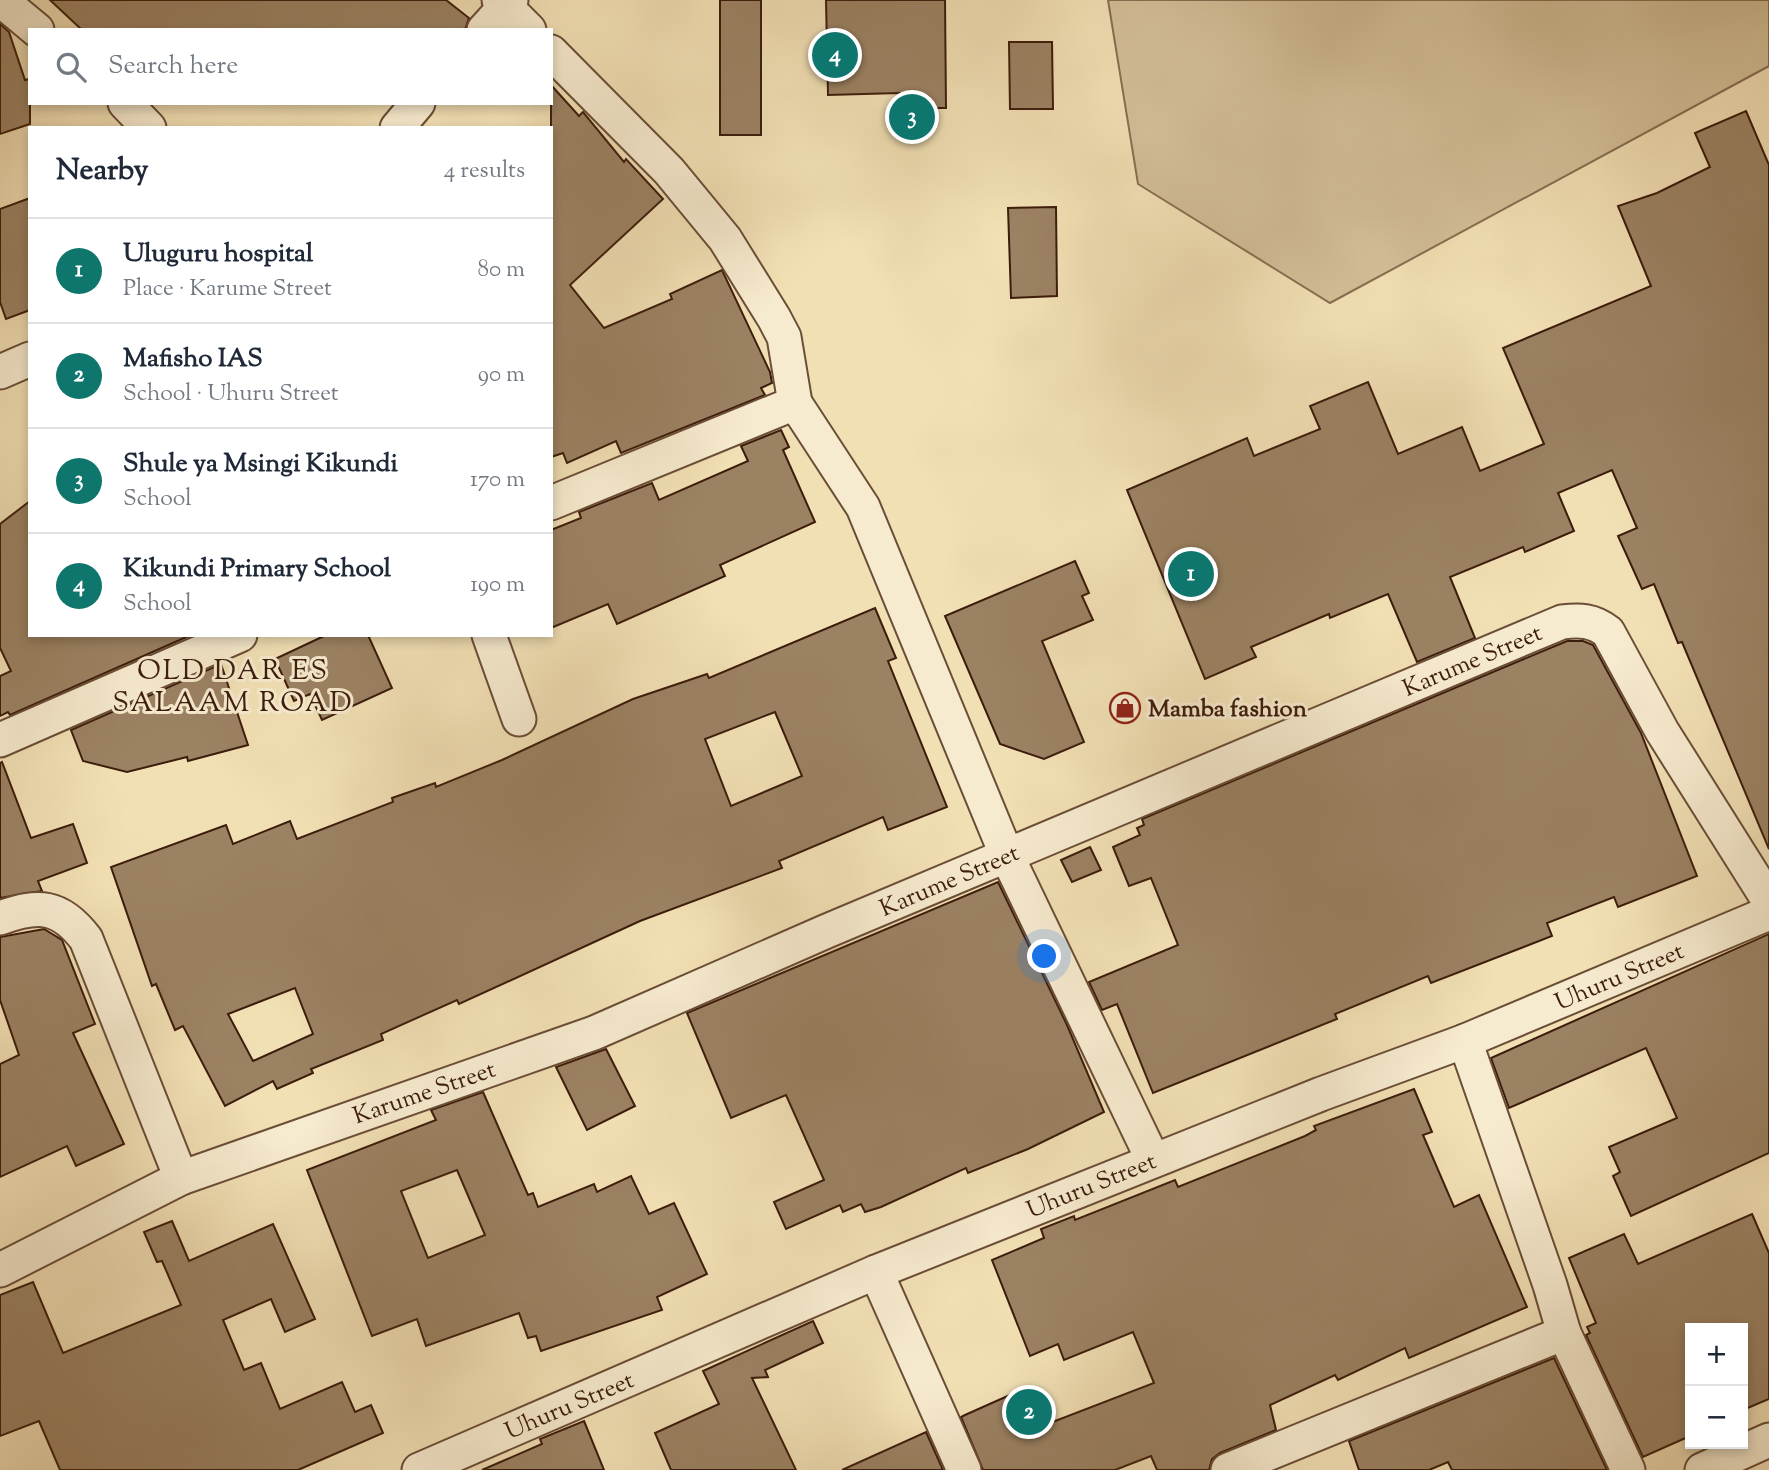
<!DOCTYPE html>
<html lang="en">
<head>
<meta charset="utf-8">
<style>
  :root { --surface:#fff; --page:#f6f6f7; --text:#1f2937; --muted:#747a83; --line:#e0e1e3; --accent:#0f766e }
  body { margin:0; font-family:"Sorts Mill Goudy",serif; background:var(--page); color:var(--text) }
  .controls { position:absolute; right:21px; bottom:21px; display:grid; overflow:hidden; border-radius:0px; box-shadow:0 4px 10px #0003 }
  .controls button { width:63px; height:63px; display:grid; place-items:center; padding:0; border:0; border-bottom:2px solid var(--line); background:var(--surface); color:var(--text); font:35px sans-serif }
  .you { position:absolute; left:1045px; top:957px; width:24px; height:24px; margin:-18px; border:5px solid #fff; border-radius:50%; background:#1a73e8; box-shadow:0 0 0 10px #1a73e833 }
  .badge { display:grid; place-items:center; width:46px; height:46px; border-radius:50%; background:var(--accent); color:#fff; font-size:23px; font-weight:700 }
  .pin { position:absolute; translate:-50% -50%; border:4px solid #fff; box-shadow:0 2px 7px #0006 }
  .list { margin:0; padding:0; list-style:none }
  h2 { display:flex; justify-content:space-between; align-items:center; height:91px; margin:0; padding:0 28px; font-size:30px }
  h2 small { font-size:23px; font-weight:400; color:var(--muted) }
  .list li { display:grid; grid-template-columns:46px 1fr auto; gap:21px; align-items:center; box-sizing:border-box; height:105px; padding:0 28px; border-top:2px solid var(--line) }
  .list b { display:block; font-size:26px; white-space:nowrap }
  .list p { margin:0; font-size:23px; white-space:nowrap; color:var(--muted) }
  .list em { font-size:23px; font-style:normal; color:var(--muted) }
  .icon { flex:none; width:38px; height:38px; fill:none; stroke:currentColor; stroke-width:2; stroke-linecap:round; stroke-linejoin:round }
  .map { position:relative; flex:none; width:1769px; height:1470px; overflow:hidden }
  .search { position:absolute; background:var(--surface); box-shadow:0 4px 10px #0003; left:28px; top:28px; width:525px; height:77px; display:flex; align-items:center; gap:18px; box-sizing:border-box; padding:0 24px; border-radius:0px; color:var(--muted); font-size:26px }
  .panel { position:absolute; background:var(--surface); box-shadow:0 4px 10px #0003; left:28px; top:126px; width:525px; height:511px; border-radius:0px }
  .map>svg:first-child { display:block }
  .green { fill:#d3bf98; stroke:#886e52; stroke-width:2 }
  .building { fill:#9b8263; stroke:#3c1c0b; stroke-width:2; fill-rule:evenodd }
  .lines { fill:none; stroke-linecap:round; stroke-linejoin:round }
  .minor-casing { stroke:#6a4d36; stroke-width:37 }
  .minor { stroke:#f7ebcf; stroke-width:33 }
  .labels { text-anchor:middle; stroke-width:6; stroke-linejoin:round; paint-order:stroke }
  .street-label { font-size:24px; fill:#3c1c0b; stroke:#f7ebcf }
  .poi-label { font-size:24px; font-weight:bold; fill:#3c1c0b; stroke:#f7ebcf; text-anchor:start }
  .quarter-label { font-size:28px; letter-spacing:2px; fill:#3c1c0b; stroke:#f7ebcf }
</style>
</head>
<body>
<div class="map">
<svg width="1769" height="1470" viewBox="0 0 1769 1470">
  <rect width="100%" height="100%" fill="#f2e0b5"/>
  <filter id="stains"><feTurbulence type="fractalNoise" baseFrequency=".00286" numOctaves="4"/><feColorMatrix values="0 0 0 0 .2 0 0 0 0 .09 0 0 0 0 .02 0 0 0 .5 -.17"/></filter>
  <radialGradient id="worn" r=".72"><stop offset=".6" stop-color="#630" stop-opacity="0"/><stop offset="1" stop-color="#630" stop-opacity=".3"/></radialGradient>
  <path class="green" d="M 1108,0 L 1769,0 L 1769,66 L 1330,303 L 1138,184 Z"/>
  <g class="building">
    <path d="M 50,0 L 446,0 L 469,18 L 465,30 L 82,30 Z"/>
    <rect x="720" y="0" width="41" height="135"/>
    <path d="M 826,0 L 945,0 L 946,108 L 900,108 L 900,93 L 828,95 Z"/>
    <path d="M 0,24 L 9,32 L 25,80 L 30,79 L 30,124 L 0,134 Z"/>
    <path d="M 1009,42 L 1052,42 L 1053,109 L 1010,109 Z"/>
    <path d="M 551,85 L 579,116 L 583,112 L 624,162 L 626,159 L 663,199 L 570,285 L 604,328 L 672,299 L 670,294 L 722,270 L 770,372 L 772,383 L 761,388 L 765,395 L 621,453 L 616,441 L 567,463 L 563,453 L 551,457 Z"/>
    <path d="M 1746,111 L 1769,165 L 1769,849 L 1682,642 L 1678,643 L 1654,584 L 1642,589 L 1618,536 L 1637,528 L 1612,470 L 1558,493 L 1574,531 L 1525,552 L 1523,547 L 1450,577 L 1475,638 L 1417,662 L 1388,594 L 1330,618 L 1329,614 L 1251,647 L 1256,657 L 1205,679 L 1127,490 L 1247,438 L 1254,456 L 1320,429 L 1310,406 L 1368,382 L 1398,454 L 1462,427 L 1480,471 L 1544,444 L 1503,348 L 1651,286 L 1618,206 L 1657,193 L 1710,167 L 1695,133 Z"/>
    <path d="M 30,198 L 30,310 L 6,319 L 0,302 L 0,209 Z"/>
    <path d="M 1056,207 L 1057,296 L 1011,298 L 1008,208 Z"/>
    <path d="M 781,430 L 789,447 L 783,450 L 815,522 L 720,565 L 725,576 L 617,624 L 608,604 L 551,628 L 551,530 L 581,518 L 579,512 L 652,483 L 659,500 L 748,461 L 741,446 Z"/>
    <path d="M 30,501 L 30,635 L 191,635 L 10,715 L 8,712 L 0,716 L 0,676 L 11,671 L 0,648 L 0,524 Z"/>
    <path d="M 1075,561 L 1089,593 L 1082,596 L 1093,620 L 1042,641 L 1084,742 L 1044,759 L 1000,744 L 945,616 Z"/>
    <path d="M 875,608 L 896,658 L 888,661 L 947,807 L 888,830 L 883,817 L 779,861 L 782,868 L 640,921 L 459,1004 L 457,1000 L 381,1034 L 383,1040 L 311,1069 L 313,1073 L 277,1089 L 273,1081 L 225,1106 L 183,1026 L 175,1030 L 156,984 L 152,986 L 111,867 L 226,825 L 233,844 L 290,821 L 297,839 L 393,802 L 392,798 L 435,783 L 436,787 L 502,760 L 633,699 L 707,674 L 709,678 ZM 775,712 L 802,776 L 731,806 L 705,739 ZM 295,988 L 313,1034 L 253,1061 L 228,1014 Z"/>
    <path d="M 326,635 L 368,635 L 392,688 L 322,720 L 310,694 L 294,701 L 275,659 Z"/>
    <path d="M 1567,641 L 1583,641 L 1593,645 L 1641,733 L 1697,876 L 1618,907 L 1614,897 L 1547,923 L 1552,936 L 1431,983 L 1428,976 L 1335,1014 L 1337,1019 L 1153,1093 L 1117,1004 L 1102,1010 L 1089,982 L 1178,945 L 1151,878 L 1129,886 L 1113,847 L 1140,835 L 1137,828 L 1144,825 L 1142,819 Z"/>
    <path d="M 221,664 L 248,745 L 188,761 L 187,757 L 127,772 L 83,761 L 71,730 Z"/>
    <path d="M 2,762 L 31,838 L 73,824 L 87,863 L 38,881 L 42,891 L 0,898 L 0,763 Z"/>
    <path d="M 1090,847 L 1101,870 L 1072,882 L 1061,860 Z"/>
    <path d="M 998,882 L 1067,1025 L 1104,1112 L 1028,1149 L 968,1173 L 966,1168 L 881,1207 L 865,1212 L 861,1204 L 843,1212 L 840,1205 L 786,1229 L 774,1202 L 824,1180 L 786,1095 L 731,1118 L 687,1013 Z"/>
    <path d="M 44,929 L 62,940 L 95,1024 L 73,1033 L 124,1144 L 76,1166 L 67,1146 L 0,1177 L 0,1064 L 19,1055 L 0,1000 L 0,937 Z"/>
    <path d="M 1769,934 L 1769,1153 L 1631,1216 L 1613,1176 L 1620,1172 L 1609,1147 L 1677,1118 L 1646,1048 L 1509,1108 L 1491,1058 Z"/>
    <path d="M 606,1049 L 635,1106 L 587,1130 L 556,1067 Z"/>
    <path d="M 1414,1089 L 1432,1132 L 1423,1135 L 1454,1207 L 1479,1195 L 1527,1307 L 1409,1358 L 1405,1348 L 1338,1380 L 1335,1375 L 1270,1405 L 1276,1430 L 1220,1453 L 1212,1459 L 1209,1470 L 1157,1470 L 1151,1456 L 1115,1470 L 983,1470 L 961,1417 L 965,1415 L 1019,1391 L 1037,1428 L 1154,1383 L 1133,1332 L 1064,1360 L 1058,1344 L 1030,1356 L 992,1260 L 1044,1238 L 1041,1229 L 1074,1216 L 1075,1220 L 1175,1180 L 1178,1187 L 1305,1136 L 1316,1130 L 1314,1126 Z"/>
    <path d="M 483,1092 L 528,1195 L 533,1193 L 538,1207 L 594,1184 L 597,1192 L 631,1176 L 649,1214 L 674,1203 L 707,1274 L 657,1297 L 662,1310 L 541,1351 L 536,1336 L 528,1338 L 519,1313 L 426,1346 L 417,1319 L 372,1336 L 307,1170 L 436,1120 L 431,1110 ZM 457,1170 L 485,1235 L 428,1258 L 401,1191 Z"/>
    <path d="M 1752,1214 L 1769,1253 L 1769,1399 L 1743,1410 L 1743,1328 L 1690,1328 L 1690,1436 L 1643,1457 L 1586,1335 L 1590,1333 L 1587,1327 L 1596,1323 L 1569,1258 L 1624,1234 L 1638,1264 Z"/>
    <path d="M 172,1221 L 189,1261 L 273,1224 L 315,1319 L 285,1332 L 271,1299 L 223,1320 L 244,1370 L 261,1363 L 280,1409 L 342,1382 L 355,1412 L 371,1405 L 383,1433 L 298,1470 L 60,1470 L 39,1421 L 0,1436 L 0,1295 L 33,1282 L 63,1353 L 181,1305 L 162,1261 L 157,1262 L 144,1232 Z"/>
    <path d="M 813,1321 L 823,1343 L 765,1370 L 768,1377 L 752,1378 L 796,1470 L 671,1470 L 655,1433 L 719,1404 L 703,1371 Z"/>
    <path d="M 1554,1358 L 1607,1470 L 1452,1470 L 1448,1462 L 1429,1470 L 1359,1470 L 1349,1441 Z"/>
    <path d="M 584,1421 L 604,1470 L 482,1470 L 542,1444 L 540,1439 Z"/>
    <path d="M 926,1432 L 943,1470 L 842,1470 Z"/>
  </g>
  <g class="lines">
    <g class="minor-casing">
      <g id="minor">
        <path d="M 1,0 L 37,30"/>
        <path d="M 499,0 L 529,30"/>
        <path d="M 484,30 L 511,0"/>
        <path d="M 551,52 L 669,171 L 725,239 L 774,318 L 784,337 L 795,403 L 863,507 L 1007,856 L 1153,1160"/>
        <path d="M 125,103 L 149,128"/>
        <path d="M 397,128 L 418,103"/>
        <path d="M 0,372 L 30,359"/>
        <path d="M 551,503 L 795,403"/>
        <path d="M 489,635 L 519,719"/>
        <path d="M 0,740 L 240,635"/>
        <path d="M 0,918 C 39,904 60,905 86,939 L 181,1178"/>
        <path d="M 1465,1041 L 1550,1285 L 1564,1333 L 1628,1470"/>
        <path d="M 0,1270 L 181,1178 L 594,1033 L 827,931 L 1562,622 C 1580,620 1593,620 1608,632 L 1662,731 L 1769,901"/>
        <path d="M 876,1272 L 964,1470"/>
        <path d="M 419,1470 L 876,1272 L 1321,1094 L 1465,1041 L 1769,913"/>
        <path d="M 1228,1470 L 1564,1333"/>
        <path d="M 1702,1470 L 1769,1440"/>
      </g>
    </g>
    <use href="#minor" class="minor"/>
  </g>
  <defs>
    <g id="shop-ring" transform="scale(1.575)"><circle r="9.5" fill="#f7ebcf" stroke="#8f2418" stroke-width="1.5"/><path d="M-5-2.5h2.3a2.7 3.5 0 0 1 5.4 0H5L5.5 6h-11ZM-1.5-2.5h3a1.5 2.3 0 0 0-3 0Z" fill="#8f2418"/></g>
  </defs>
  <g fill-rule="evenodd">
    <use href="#shop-ring" x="1125" y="708"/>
  </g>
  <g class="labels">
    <g class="street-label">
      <text transform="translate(1472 660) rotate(-23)" y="8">Karume Street</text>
      <text transform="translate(949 880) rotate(-23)" y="8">Karume Street</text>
      <text transform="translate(1619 976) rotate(-23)" y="8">Uhuru Street</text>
      <text transform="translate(424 1092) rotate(-19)" y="8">Karume Street</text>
      <text transform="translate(1091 1185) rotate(-22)" y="8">Uhuru Street</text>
      <text transform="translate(569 1405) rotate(-23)" y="8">Uhuru Street</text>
    </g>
    <g class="poi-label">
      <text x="1148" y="716">Mamba fashion</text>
    </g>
    <g class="quarter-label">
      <text x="233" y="679">OLD DAR ES<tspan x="233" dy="32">SALAAM ROAD</tspan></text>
    </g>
  </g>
  <rect width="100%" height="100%" filter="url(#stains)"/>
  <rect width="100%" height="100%" fill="url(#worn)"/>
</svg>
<div class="controls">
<button>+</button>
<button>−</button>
</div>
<div class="you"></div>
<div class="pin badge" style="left:1191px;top:574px">1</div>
<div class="pin badge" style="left:1029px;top:1412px">2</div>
<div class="pin badge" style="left:912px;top:117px">3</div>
<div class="pin badge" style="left:835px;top:55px">4</div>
<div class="search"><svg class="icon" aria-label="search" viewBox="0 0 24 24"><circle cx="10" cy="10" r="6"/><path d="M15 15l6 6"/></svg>Search here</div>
<section class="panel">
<h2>Nearby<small>4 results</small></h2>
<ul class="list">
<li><span class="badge">1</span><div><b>Uluguru hospital</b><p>Place · Karume Street</p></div><em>80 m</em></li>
<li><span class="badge">2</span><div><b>Mafisho IAS</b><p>School · Uhuru Street</p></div><em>90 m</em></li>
<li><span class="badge">3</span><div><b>Shule ya Msingi Kikundi</b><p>School</p></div><em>170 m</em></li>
<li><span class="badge">4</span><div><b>Kikundi Primary School</b><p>School</p></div><em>190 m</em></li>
</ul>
</section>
</div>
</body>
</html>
